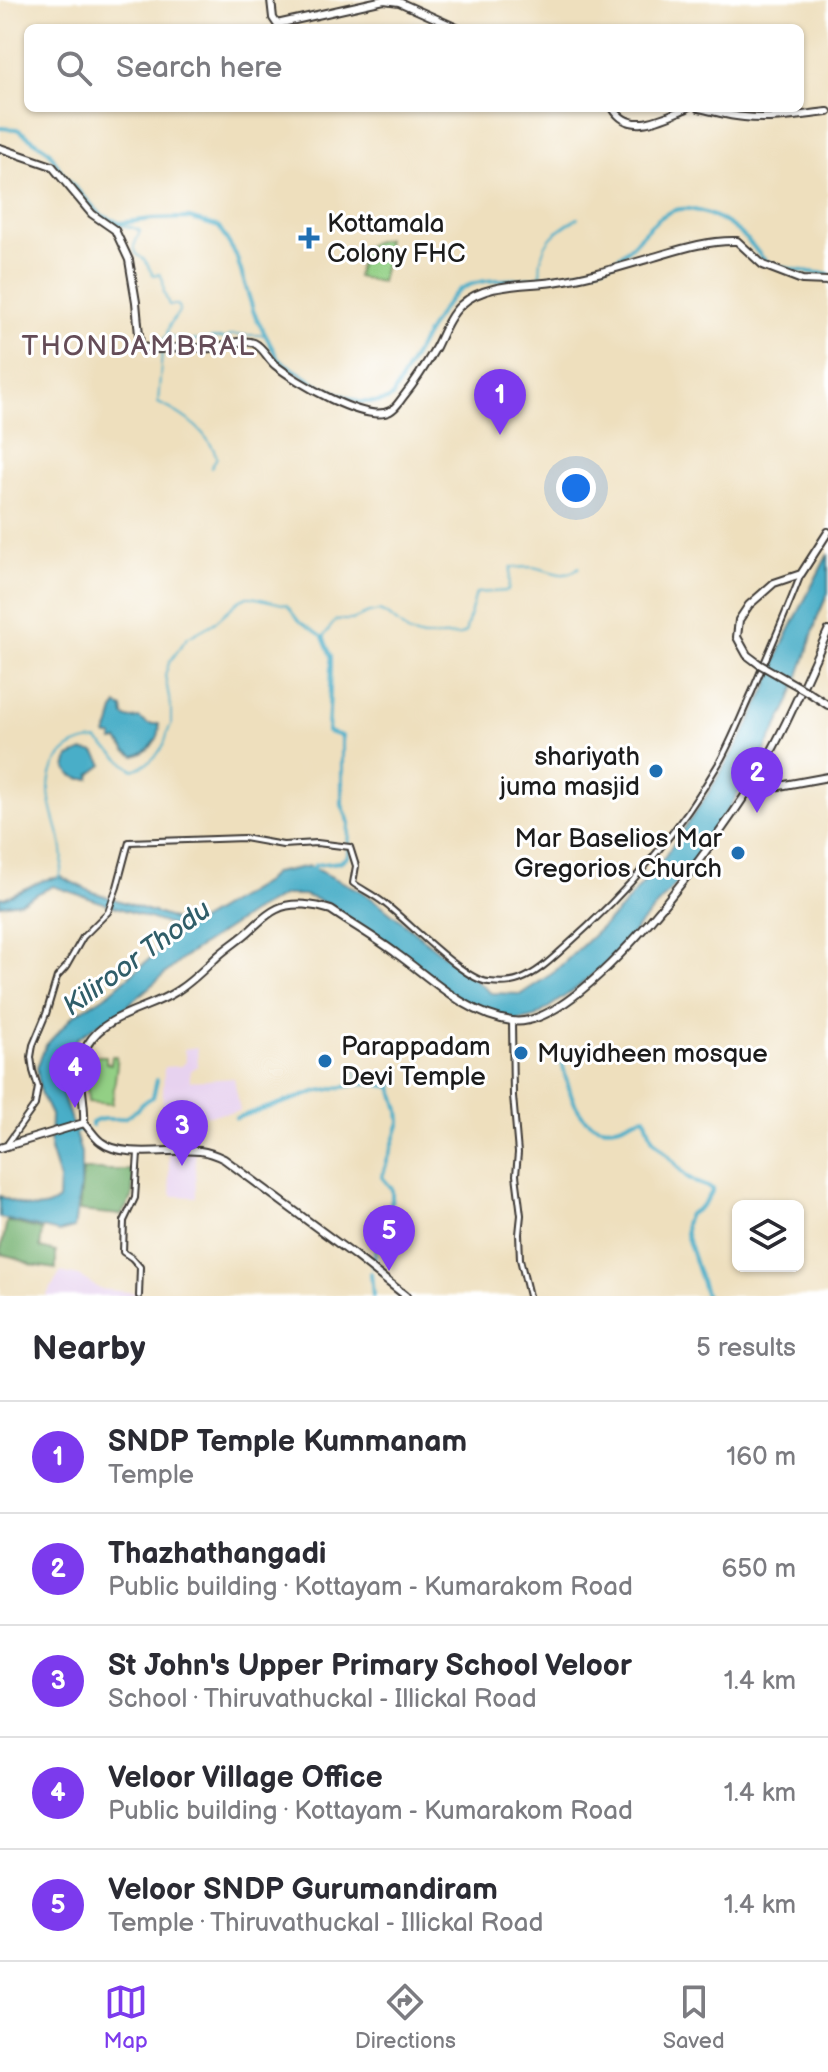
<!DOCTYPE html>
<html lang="en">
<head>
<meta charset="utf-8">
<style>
  :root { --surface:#fff; --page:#f7f7f7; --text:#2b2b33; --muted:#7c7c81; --line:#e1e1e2; --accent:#7c3aed }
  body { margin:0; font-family:"Balsamiq Sans",sans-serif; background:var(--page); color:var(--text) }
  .controls { position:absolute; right:24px; bottom:24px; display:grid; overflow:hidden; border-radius:12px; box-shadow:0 2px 6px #0004 }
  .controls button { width:72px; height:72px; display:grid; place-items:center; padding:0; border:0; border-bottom:2px solid var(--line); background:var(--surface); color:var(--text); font:40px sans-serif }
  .you { position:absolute; left:576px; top:488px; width:28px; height:28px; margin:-20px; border:6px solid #fff; border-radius:50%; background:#1a73e8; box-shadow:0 0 0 12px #1a73e833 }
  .badge { display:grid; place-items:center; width:52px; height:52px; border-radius:50%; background:var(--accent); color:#fff; font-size:26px; font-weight:700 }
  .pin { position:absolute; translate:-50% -66px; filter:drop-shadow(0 2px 4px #0008) }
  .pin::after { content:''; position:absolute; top:42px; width:28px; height:24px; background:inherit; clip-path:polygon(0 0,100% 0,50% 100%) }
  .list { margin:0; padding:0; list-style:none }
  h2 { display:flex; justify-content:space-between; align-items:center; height:104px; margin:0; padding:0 32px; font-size:34px }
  h2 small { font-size:26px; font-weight:400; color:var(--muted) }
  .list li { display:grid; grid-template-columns:52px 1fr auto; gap:24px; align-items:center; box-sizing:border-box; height:112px; padding:0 32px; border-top:2px solid var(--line) }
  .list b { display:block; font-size:30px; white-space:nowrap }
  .list p { margin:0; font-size:26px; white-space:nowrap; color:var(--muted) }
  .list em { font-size:26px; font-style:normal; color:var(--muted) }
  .icon { flex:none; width:44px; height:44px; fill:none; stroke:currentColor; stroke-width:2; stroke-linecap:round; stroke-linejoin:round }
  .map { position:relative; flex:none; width:828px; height:1296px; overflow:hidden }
  .search { position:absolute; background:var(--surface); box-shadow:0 2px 6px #0004; left:24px; right:24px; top:24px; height:88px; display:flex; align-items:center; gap:20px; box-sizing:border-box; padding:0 28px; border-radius:12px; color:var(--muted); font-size:30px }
  .sheet { height:664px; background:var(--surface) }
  nav { display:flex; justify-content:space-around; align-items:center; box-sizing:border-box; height:112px; border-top:2px solid var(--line); background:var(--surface); font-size:22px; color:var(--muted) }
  nav a { display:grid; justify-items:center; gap:4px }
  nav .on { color:var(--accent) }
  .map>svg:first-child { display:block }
  .built { fill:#e7d2ef }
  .green { fill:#93d085; stroke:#587650; stroke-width:2 }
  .forest { fill:#76b272; stroke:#496747; stroke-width:2 }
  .water { fill:#49aec8; stroke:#326572; stroke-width:2 }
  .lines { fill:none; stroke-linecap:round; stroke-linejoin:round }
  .stream { stroke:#49aec8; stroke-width:2 }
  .canal { stroke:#49aec8; stroke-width:4 }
  .minor-casing { stroke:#3c3934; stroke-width:8 }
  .major-casing { stroke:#3c3934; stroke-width:10 }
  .minor { stroke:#fff; stroke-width:4 }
  .major { stroke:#fff; stroke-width:6 }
  .major-bridge-casing { stroke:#3c3934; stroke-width:10; stroke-linecap:butt }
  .major-bridge { stroke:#fff; stroke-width:6 }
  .poi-dot { fill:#1f6fb2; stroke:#fff; stroke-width:3 }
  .labels { text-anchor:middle; stroke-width:6; stroke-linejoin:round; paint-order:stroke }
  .poi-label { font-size:26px; fill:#1c1c1c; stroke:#fff; text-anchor:start }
  .neighbourhood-label { font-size:28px; letter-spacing:2px; fill:#654d58; stroke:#fff }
  .water-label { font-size:28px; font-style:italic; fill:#305e69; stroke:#fff }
</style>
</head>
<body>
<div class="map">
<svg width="828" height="1296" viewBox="0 0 828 1296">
  <rect width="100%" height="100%" fill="#fff"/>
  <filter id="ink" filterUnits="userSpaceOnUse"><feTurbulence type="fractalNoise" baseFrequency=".0125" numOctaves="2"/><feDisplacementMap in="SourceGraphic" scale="16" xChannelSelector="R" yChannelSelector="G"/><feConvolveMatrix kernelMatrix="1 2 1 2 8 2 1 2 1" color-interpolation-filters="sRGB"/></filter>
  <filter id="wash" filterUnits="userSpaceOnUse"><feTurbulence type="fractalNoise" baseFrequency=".006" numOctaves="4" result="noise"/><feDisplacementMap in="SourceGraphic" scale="32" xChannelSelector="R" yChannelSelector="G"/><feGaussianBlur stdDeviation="1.8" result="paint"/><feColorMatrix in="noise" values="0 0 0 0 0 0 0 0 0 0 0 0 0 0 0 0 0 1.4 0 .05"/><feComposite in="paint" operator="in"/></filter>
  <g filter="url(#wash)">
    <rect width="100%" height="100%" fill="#eedfbd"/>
    <g class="built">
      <path d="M 197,1047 L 198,1066 L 190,1071 L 190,1081 L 234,1078 L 240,1111 L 179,1119 L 162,1119 L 164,1067 L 181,1066 L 186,1062 L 184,1049 Z"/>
      <path d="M 169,1152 L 195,1152 L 196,1197 L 172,1196 L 169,1179 Z"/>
      <path d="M 61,1272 L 79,1276 L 100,1289 L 138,1293 L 137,1296 L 46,1296 Z"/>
    </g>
    <g class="green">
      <path d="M 386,239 L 387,254 L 381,282 L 357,277 C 363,248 356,246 386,239 Z"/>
      <path d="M 85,1056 L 106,1056 L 106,1063 L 111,1064 L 112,1056 L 116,1056 L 117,1064 L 112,1104 L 88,1102 Z"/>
    </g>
    <g class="forest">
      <path d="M 83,1170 L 134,1170 L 132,1198 L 121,1215 L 79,1211 Z"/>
      <path d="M 7,1221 L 42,1230 L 40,1248 L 56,1252 L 56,1269 L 32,1265 L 14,1257 L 0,1254 Z"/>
    </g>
    <g class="water">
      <path d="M 828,554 L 828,593 L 818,616 L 806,656 L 789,703 L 761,758 L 710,837 L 678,882 L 606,963 L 574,990 L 535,1017 L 517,1021 L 478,1007 L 456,996 L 357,925 L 334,906 L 304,895 L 284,895 L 251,913 L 186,956 L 121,1011 L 98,1024 L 78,1038 L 67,1052 L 59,1072 L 61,1089 L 81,1153 L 81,1182 L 74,1228 L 59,1232 L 0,1218 L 0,1196 C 20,1205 39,1215 58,1200 L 59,1179 L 50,1150 L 51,1115 L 40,1092 L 37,1067 L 46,1045 L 73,1016 L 108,994 L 180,933 L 173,926 L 53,886 L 20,902 L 0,905 L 0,897 L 4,898 L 44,880 L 61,877 L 90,891 L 168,917 L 189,927 L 265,882 L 274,873 L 309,866 L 359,890 L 380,904 L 491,993 L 521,994 L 553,973 L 620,910 L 661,862 L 707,795 L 745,732 L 767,687 L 783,643 Z"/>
      <path d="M 117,705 L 123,708 L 124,716 C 130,720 133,719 139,718 L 148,724 L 159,724 C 162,738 149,752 135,756 L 126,751 L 118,740 L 113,741 L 112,736 L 107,736 L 106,734 C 114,723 110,714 117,705 Z"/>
      <path d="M 83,751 C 98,752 96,753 103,765 L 91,774 L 90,779 L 80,779 L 71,775 L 66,768 L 69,757 Z"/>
    </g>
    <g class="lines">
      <g class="stream">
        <path d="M 101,215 C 116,231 129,222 140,231 L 134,246 L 136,254 L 145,260 L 153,275 L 160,274 L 163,280 L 164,293 L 169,305 L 178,305 L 180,309 C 176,319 167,324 167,334 C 184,349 209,334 226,339 L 230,335 L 265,335"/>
        <path d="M 541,278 C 537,246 552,232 578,218"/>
        <path d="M 167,335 L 163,340 L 158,403 C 183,414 207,430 217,457 L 211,468"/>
        <path d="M 59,877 C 75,839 31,799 58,759 C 68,746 80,741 97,740 L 133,770 C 146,766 157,757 164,744 C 167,738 167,731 171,725 L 171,709 L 165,675 L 169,663 L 187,638 L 214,623 L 239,601 L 247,597 L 252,597 L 287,605 L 299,621 L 323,637 L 336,620 L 352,620 L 369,613 L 379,611 L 388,615 L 409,633 L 423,637 L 460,635 L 465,633 L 476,593 L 508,591 L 511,567 C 518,568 525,567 532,567 C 550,569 564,582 579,567"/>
        <path d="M 355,1071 L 359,1085"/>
      </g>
      <g class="canal">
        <path d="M 0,128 L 17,129 L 49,151 L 64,176 L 101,215 L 120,223 L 152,219 L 189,218 L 219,227 L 236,255 L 254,313 L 278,359 L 316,384 L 359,402 L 379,402 L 387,400 L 392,397 C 404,375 442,299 461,289 C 482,277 503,281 526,279 C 553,277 579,273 604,265 C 634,256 654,204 689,209 C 713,213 735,226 751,244 C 757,250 761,259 768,262 C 782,270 812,272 828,274"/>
        <path d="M 312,874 L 315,865 L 340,862 L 348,856 L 349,822 L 342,805 L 342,736 L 328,732 L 331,667 L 331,656 L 323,637"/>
        <path d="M 559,1050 C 567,1079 573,1135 616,1127 C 626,1125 634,1118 645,1117 L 652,1138 L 671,1159 L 686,1176 L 697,1183 L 713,1189 C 708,1201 701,1209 689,1214 L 685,1224 L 686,1234 L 706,1296"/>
        <path d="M 236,1118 L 319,1091 L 367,1083 L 392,1087"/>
        <path d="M 92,1126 L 92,1123 C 104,1115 114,1122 126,1117 C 136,1113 141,1102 153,1097 L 157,1080"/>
        <path d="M 72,1132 L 85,1130"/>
        <path d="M 373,1266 L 376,1248 L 392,1199 L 392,1189 L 382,1177 L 400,1122 L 399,1110 L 392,1087 L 397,1077"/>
        <path d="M 371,1273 L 373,1296"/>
      </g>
    </g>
  </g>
  <g filter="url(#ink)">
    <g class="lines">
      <g class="minor-casing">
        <g id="minor">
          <path d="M 512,1021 L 513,1096 L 518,1153 L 516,1175 L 521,1215 L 519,1234 L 520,1259 L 529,1296"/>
          <path d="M 8,1143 L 35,1105 L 38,1087 L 33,1071 L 31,1057 L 33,1045 L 46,1014 L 57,977 L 66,967 L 83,937 L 108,912 L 117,887 L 129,842 L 244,838 L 283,845 L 317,843 L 350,847 L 356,866 L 353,883 C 363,890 374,895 384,903 C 407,920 464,981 489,982 C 498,983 511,983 519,980 C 536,974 551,960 564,948 C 623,896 679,832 719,763 C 732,740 741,716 752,692 C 768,653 786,614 801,574"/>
          <path d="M 138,1153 L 135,1198 L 124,1221 L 123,1252 L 132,1258 L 140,1267 L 139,1296"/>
        </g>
      </g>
      <g class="major-casing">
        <g id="major">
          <path d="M 271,0 L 273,18 L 277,24 L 384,0 L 399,2 L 457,28"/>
          <path d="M 613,108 C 630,137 664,117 687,108"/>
          <path d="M 699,108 C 714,111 728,116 744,117 C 772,120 800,115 828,112"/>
          <path d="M 0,148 L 52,166 L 92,214 L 115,230 L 129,260 L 136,302 L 140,346 C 156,352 172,347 188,347 C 196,347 204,349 212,348 C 224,346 243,338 254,343 C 263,347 268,359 275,365 C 295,381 366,424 390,411 C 396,408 399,402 403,397 C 415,382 426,365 436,347 C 443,333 449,316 461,305 C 484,283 524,286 553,282 C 588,277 620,267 654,257 C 681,249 708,240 737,241 L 763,265 L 802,280 L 828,281"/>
          <path d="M 759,664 L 747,655 L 737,637 L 739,620 L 749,605 L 774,583 L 801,574 L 828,532"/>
          <path d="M 808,692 L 828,705"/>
          <path d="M 747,792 L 828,777"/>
          <path d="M 84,1123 C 86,1097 73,1068 88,1044 C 107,1013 148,1010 177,991 C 193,981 205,968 219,955 C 228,947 239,940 248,932 C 257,924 266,914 277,909 C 292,901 316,905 331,910 C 353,925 376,938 397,954 C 432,979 467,1015 512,1021 C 582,1032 725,830 759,773 C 786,728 806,678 828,631"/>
          <path d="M 84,1123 C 90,1129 94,1137 101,1142 C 122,1159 174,1148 200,1151 C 209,1152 216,1155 224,1159 L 354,1255 L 406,1296"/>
          <path d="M 0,1148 L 84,1123"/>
        </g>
      </g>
      <use href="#minor" class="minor"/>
      <use href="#major" class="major"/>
      <g class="major-bridge-casing">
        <path id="major-bridge" d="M 759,664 L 808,692"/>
      </g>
      <use href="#major-bridge" class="major-bridge"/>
    </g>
  </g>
  <g class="poi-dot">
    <path d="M305 226h8v8h8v8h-8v8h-8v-8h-8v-8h8z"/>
    <circle cx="656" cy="771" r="8"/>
    <circle cx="738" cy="853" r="8"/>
    <circle cx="521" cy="1053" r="8"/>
    <circle cx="325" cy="1061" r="8"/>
  </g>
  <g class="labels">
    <g class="poi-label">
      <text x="327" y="232">Kottamala<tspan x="327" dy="30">Colony FHC</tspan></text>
      <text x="640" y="765" text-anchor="end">shariyath<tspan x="640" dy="30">juma masjid</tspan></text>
      <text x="722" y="847" text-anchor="end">Mar Baselios Mar<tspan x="722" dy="30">Gregorios Church</tspan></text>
      <text x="341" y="1055">Parappadam<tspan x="341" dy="30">Devi Temple</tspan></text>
      <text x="537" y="1062">Muyidheen mosque</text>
    </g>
    <g class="neighbourhood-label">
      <text x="139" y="355">THONDAMBRAL</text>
    </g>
    <g class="water-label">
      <text transform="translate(136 957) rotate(-36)" y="10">Kiliroor Thodu</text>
    </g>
  </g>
</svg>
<div class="controls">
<button><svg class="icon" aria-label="layers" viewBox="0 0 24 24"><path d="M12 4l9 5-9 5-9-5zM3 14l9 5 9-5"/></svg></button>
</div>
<div class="you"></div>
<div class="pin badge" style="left:500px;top:435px">1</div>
<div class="pin badge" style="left:757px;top:813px">2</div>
<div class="pin badge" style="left:182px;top:1166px">3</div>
<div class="pin badge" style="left:75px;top:1108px">4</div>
<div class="pin badge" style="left:389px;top:1271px">5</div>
<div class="search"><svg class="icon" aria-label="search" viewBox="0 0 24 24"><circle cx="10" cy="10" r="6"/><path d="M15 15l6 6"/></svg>Search here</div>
</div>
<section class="sheet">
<h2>Nearby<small>5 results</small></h2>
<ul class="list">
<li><span class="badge">1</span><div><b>SNDP Temple Kummanam</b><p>Temple</p></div><em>160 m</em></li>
<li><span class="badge">2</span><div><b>Thazhathangadi</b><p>Public building · Kottayam - Kumarakom Road</p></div><em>650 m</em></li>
<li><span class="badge">3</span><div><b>St John's Upper Primary School Veloor</b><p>School · Thiruvathuckal - Illickal Road</p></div><em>1.4 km</em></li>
<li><span class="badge">4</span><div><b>Veloor Village Office</b><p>Public building · Kottayam - Kumarakom Road</p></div><em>1.4 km</em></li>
<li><span class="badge">5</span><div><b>Veloor SNDP Gurumandiram</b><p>Temple · Thiruvathuckal - Illickal Road</p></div><em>1.4 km</em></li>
</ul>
</section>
<nav>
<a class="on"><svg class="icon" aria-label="map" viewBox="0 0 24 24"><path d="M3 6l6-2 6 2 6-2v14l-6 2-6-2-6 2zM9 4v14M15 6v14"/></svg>Map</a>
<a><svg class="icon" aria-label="directions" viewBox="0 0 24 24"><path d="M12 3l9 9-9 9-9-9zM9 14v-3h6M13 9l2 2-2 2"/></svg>Directions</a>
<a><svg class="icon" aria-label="saved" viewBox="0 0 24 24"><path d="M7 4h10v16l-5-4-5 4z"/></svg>Saved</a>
</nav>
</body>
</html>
